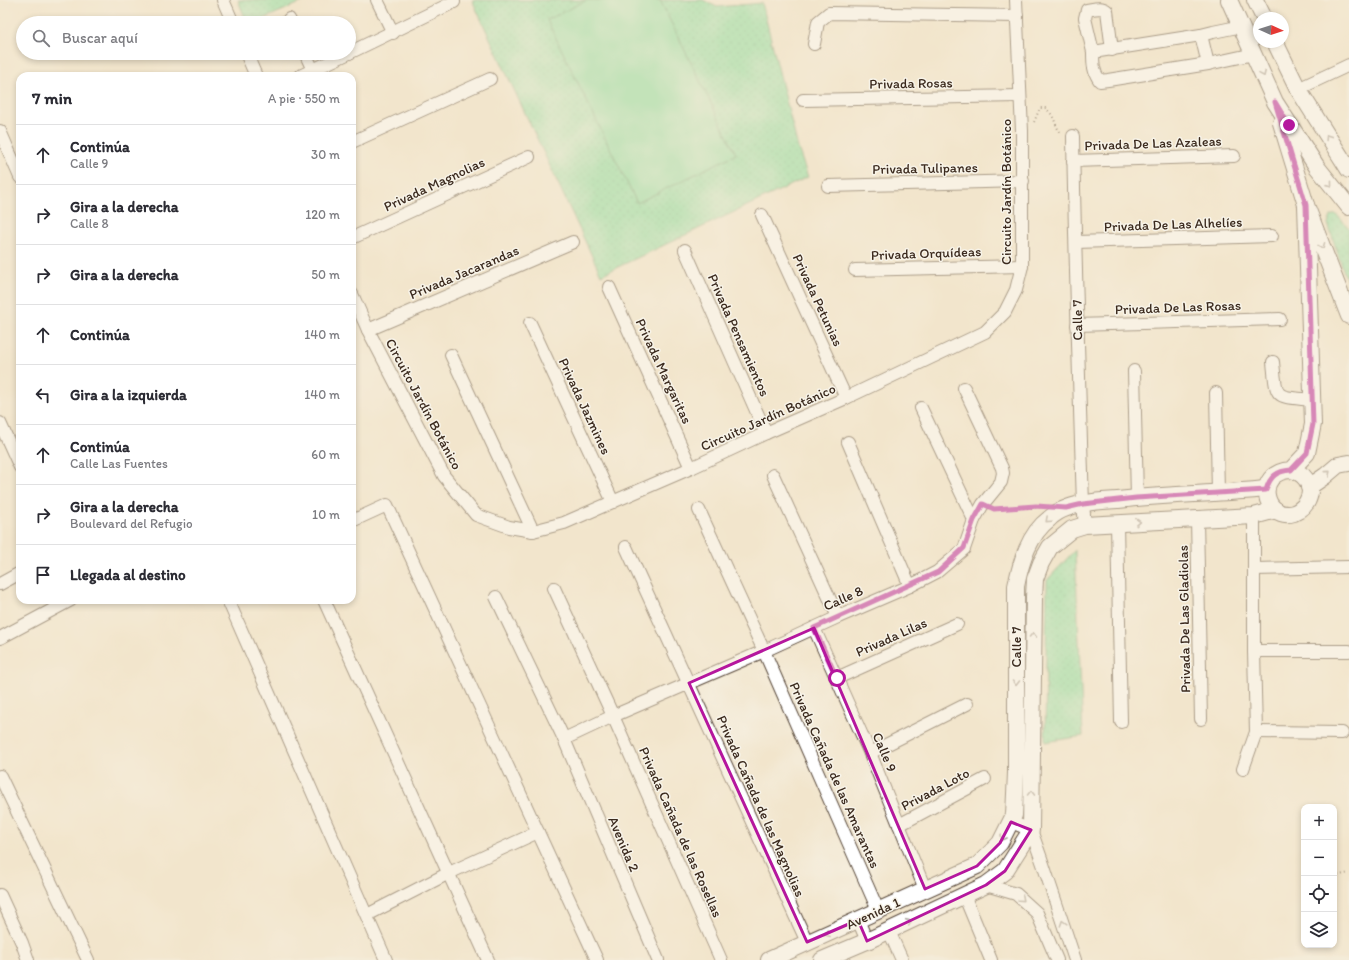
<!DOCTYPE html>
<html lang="es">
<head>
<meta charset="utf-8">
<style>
  :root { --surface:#fff; --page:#f7f7f7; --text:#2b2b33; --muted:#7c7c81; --line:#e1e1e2 }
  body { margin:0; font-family:Itim,sans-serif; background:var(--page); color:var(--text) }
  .controls { position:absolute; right:12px; bottom:12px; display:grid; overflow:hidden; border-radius:8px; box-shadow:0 2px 6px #0003 }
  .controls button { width:36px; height:36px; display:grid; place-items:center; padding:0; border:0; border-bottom:1px solid var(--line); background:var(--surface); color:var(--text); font:20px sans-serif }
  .compass { position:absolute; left:1253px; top:12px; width:36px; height:36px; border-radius:50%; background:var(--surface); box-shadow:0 2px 6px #0003; rotate:93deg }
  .stop { position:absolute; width:12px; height:12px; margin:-9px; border:3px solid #b5179e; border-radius:50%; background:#fff }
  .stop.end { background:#b5179e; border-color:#fff; box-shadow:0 1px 4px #0008 }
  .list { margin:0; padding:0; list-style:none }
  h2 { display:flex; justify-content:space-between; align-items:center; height:52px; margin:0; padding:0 16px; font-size:17px }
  h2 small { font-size:13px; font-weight:400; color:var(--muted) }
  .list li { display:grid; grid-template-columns:26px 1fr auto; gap:12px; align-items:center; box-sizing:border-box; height:60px; padding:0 16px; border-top:1px solid var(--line) }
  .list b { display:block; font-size:15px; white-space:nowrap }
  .list p { margin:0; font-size:13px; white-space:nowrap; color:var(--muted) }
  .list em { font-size:13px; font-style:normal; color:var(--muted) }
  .icon { flex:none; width:22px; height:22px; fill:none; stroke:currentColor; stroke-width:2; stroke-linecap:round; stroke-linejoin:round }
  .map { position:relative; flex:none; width:1349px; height:960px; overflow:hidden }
  .search { position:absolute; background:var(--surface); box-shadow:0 2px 6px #0003; left:16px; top:16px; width:340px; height:44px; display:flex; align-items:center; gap:10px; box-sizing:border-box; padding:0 14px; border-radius:22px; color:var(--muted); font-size:15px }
  .panel { position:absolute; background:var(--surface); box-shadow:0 2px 6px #0003; left:16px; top:72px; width:340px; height:532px; border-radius:12px }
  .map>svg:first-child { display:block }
  .grass { fill:url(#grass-dots); stroke:#628460 }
  .pitch { fill:#89dfa2; stroke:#628460 }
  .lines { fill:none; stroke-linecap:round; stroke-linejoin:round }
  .minor-casing { stroke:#564638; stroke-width:14 }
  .major-casing { stroke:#564638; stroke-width:18 }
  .path { stroke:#564638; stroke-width:2; stroke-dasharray:1 3; stroke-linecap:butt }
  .minor { stroke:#fff; stroke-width:12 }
  .major { stroke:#fff; stroke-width:16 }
  .oneway { stroke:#a79f9a }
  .route { stroke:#b5179e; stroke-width:5 }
  .marked { fill:none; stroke:#b5179e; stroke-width:3; stroke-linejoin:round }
  .labels { text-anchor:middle; stroke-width:3; stroke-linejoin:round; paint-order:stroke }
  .street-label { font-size:14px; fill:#3b2a1e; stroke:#f7f3e8 }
</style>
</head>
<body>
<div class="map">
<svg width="1349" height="960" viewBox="0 0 1349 960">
  <defs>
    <pattern id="grass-dots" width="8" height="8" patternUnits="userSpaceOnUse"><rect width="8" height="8" fill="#89dfa2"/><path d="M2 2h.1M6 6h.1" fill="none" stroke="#77c08b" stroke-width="1.8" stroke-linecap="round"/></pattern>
  </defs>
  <rect width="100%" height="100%" fill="#f7f3e8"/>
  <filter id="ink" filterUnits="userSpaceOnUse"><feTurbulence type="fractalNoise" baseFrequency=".025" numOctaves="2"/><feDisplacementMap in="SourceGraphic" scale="8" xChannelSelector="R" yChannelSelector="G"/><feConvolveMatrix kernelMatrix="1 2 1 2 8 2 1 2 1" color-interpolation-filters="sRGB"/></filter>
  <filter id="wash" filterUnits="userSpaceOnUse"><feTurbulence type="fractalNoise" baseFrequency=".012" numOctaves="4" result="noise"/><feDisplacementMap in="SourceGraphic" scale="16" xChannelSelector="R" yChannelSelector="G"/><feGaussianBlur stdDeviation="0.9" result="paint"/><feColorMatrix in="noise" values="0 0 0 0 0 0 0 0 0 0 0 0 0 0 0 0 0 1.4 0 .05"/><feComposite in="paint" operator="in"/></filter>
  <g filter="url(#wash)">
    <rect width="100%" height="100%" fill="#f2e5cc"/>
    <g class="grass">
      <path d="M 238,0 L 307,0 L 254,23 L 247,23 Z"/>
      <path d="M 472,0 L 703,0 L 717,7 L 762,3 L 798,148 L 808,177 L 601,275 Z"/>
      <path d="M 1336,214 L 1349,228 L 1349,283 L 1348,285 L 1328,224 L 1331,216 Z"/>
      <path d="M 1075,550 L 1083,736 L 1045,742 L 1047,580 Z"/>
    </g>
    <path class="pitch" d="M 587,0 L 660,0 L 736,154 L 637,203 L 547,20 Z"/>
  </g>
  <g filter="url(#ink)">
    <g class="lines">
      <g class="minor-casing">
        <g id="minor">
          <path d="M 223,0 L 233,23"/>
          <path d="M 377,0 L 393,33"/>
          <path d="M 289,19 L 291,23"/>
          <path d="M 1242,26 L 1213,32 L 1201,35 L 1093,52 C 1093,63 1093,72 1100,81 L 1108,80 L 1208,64 L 1254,54"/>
          <path d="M 1201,35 L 1208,64"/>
          <path d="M 814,44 L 818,22 L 829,13 L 1017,16"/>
          <path d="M 1093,52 L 1085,18 L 1087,10 C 1093,9 1102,6 1107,11 L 1112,50"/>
          <path d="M 246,53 L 256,76"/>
          <path d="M 305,53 L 313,70"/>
          <path d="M 349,53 L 454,2"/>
          <path d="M 300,76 L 349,53"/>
          <path d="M 1298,89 L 1349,65"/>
          <path d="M 803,100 L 1020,96"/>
          <path d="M 0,131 L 20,177"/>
          <path d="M 1073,136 C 1075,259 1079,381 1083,504 L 1085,525"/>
          <path d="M 352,142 L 490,79"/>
          <path d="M 1073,161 L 1234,156"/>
          <path d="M 828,186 L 1023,181"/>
          <path d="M 762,215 L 846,398"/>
          <path d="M 352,238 L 529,157"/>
          <path d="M 1076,242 L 1272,236"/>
          <path d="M 685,250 L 766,433"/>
          <path d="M 855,270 L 1022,266"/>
          <path d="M 609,287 L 691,468"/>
          <path d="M 352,294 L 368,330 L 444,476 L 476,515 L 509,527 L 533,531 L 564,523 L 691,468 L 766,433 L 846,398 L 985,332 L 1005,312 L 1016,290 L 1022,266 L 1022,131 L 1016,0"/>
          <path d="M 530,323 L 613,502"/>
          <path d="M 1077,325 L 1280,319"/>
          <path d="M 368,330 L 573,242"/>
          <path d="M 451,355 L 533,531"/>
          <path d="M 1273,362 C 1277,401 1274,396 1313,400"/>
          <path d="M 1134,371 L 1137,497"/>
          <path d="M 1216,393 L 1218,493"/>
          <path d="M 921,408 L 974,520"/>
          <path d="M 0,423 L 20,467"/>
          <path d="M 848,442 L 910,586"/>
          <path d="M 773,475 L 838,617"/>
          <path d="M 699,510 L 764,651 L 878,910"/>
          <path d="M 1197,519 L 1201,719"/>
          <path d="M 352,521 L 387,505 L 597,960"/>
          <path d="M 1117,523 L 1121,722"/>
          <path d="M 626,547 L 807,942"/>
          <path d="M 1254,569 L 1349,567"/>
          <path d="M 0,584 L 20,573"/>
          <path d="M 554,588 L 613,716 L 721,960"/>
          <path d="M 496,597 L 564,739 L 658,960"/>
          <path d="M 228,600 L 386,960"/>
          <path d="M 324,600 L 488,960"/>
          <path d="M 814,628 L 870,753 L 925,889"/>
          <path d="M 0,638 L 71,600"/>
          <path d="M 1254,651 L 1349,651"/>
          <path d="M 837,678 L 957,624"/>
          <path d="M 1256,732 L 1342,733"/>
          <path d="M 564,739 L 613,716 L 764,651 L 838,617 L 910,586 L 937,572 L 964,549 L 974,520 L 983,504 L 1001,482 L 1003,473 L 1002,468 L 964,388"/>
          <path d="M 870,753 L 967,704"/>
          <path d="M 1243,769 L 1256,732 L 1254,651 L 1254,516"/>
          <path d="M 0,776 L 88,960"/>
          <path d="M 1011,822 L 1031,830 L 1043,864 L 1075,960"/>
          <path d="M 899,825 L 985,779"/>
          <path d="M 986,885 L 1016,894 L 1037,913 L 1057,960"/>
          <path d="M 0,895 L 22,943 L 28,960"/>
          <path d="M 964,895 L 991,960"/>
          <path d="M 367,915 L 449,873 L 538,832"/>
          <path d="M 858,920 L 867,941"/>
          <path d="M 889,931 L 902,960"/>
        </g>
      </g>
      <g class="major-casing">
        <g id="major">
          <path d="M 1229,0 L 1275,102 L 1317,167 L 1349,207"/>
          <path d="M 1255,0 L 1264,18"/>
          <path d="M 1275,42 L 1298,89 L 1349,170"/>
          <path d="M 1281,123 L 1306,205 L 1349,316"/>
          <path d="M 1291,470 C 1303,472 1313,484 1309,497 C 1307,504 1301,510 1294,513 C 1265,522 1252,472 1291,470 L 1307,453 L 1313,424 L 1306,205"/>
          <path d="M 1309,487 L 1325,476 L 1338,465 L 1349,463"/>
          <path d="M 769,960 L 977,866 L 1000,843 L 1014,815 L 1016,773 L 1016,586 C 1021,562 1029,534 1049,519 C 1053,515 1061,510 1067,508 C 1083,502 1101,501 1118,500 C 1167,494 1217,494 1266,489"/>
          <path d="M 822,960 L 867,941 L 986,885 L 1005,871 L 1031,830 L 1034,597 L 1035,579 L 1041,563 L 1050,547 L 1072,529 L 1085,525 L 1254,516 L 1276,510"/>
        </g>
      </g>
      <g class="path">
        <path d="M 1034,122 L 1040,108 L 1045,108 C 1057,117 1053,125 1062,134"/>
        <path d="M 995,509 L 1042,507"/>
        <path d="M 1334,876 L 1349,873"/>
      </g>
      <use href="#minor" class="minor"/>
      <use href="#major" class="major"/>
    </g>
    <defs><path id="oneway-chevron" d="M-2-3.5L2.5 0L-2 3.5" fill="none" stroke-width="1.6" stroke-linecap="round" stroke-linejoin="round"/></defs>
    <g class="oneway">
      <use href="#oneway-chevron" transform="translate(1263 74) rotate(66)"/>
      <use href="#oneway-chevron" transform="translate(1328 137) rotate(-122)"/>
      <use href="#oneway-chevron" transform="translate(1330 184) rotate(51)"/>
      <use href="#oneway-chevron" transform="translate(1322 246) rotate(69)"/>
      <use href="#oneway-chevron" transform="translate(1328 473) rotate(-41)"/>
      <use href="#oneway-chevron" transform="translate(1048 520) rotate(138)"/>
      <use href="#oneway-chevron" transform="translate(1138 522) rotate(-3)"/>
      <use href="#oneway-chevron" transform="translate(1033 635) rotate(-89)"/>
      <use href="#oneway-chevron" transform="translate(1016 683) rotate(90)"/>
      <use href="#oneway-chevron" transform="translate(1031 793) rotate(-89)"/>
      <use href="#oneway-chevron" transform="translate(1003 838) rotate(119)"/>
      <use href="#oneway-chevron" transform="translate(1022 899) rotate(42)"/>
      <use href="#oneway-chevron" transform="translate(909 922) rotate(-25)"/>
      <use href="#oneway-chevron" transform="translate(1063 923) rotate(-108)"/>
      <use href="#oneway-chevron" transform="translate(827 934) rotate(157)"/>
    </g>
  </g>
  <g class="lines" filter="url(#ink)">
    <path class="route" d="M 837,678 L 814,628 L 938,572 L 964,548 L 974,520 L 983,504 L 994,509 L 1036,506 L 1066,508 L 1083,504 L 1136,498 L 1266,490 C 1270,476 1277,471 1291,470 L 1307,453 L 1313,424 L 1306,205 L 1275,102 L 1289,125"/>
  </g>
  <path d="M0 0H1349V960H0ZM 814,628 L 925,889 L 977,866 L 1000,843 L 1011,822 L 1031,830 L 1005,871 L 986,885 L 867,941 L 858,920 L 807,942 L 689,683 Z" fill="#f2e5cc" fill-opacity=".55" fill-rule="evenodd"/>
  <path class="marked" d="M 814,628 L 925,889 L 977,866 L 1000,843 L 1011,822 L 1031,830 L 1005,871 L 986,885 L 867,941 L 858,920 L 807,942 L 689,683 Z"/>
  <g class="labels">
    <g class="street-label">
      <text transform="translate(911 83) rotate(-1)" y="5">Privada Rosas</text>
      <text transform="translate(1153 143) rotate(-2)" y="5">Privada De Las Azaleas</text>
      <text transform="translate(925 168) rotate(-1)" y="5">Privada Tulipanes</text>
      <text transform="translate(434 184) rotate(-25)" y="5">Privada Magnolias</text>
      <text transform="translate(1006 192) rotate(-90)" y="5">Circuito Jardín Botánico</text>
      <text transform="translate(1173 224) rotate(-2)" y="5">Privada De Las Alhelíes</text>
      <text transform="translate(926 253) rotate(-2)" y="5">Privada Orquídeas</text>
      <text transform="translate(464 272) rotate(-23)" y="5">Privada Jacarandas</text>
      <text transform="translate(818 300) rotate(65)" y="5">Privada Petunias</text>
      <text transform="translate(1178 307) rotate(-2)" y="5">Privada De Las Rosas</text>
      <text transform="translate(1077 320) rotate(-91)" y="5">Calle 7</text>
      <text transform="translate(739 335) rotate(66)" y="5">Privada Pensamientos</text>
      <text transform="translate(664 371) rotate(65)" y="5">Privada Margaritas</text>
      <text transform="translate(424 404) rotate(62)" y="5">Circuito Jardín Botánico</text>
      <text transform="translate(585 406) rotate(65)" y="5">Privada Jazmines</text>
      <text transform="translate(768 417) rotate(-24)" y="5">Circuito Jardín Botánico</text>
      <text transform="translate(843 598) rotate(-24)" y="5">Calle 8</text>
      <text transform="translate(1184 619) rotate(-91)" y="5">Privada De Las Gladiolas</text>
      <text transform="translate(891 637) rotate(-24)" y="5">Privada Lilas</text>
      <text transform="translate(1016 647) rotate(-90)" y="5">Calle 7</text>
      <text transform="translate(885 752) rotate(67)" y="5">Calle 9</text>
      <text transform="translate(835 775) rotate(66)" y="5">Privada Cañada de las Amarantas</text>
      <text transform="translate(935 789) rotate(-28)" y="5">Privada Loto</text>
      <text transform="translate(761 806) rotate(66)" y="5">Privada Cañada de las Magnolias</text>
      <text transform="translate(681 832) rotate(66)" y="5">Privada Cañada de las Rosellas</text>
      <text transform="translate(624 844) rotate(67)" y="5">Avenida 2</text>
      <text transform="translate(873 913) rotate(-25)" y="5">Avenida 1</text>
    </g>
  </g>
</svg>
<div class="controls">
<button>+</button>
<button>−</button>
<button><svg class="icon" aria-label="locate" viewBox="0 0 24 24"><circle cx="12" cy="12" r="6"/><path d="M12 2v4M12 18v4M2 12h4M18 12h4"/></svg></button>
<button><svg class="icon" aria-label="layers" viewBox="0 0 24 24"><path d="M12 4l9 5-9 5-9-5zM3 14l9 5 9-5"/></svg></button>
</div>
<svg class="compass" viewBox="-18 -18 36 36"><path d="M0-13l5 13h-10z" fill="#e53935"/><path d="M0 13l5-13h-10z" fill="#7c7c81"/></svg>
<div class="stop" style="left:837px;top:678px"></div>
<div class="stop end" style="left:1289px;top:125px"></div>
<div class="search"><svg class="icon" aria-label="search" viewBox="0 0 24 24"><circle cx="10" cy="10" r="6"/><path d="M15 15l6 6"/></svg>Buscar aquí</div>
<section class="panel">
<h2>7 min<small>A pie · 550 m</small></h2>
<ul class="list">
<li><svg class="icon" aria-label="ahead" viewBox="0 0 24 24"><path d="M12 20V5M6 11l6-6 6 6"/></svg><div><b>Continúa</b><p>Calle 9</p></div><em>30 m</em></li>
<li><svg class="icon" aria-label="right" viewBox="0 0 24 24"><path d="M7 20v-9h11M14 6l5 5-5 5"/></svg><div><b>Gira a la derecha</b><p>Calle 8</p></div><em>120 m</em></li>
<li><svg class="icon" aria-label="right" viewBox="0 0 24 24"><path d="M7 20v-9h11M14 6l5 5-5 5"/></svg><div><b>Gira a la derecha</b></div><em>50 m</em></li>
<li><svg class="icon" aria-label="ahead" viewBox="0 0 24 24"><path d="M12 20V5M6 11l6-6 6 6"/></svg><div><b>Continúa</b></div><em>140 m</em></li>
<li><svg class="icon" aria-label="left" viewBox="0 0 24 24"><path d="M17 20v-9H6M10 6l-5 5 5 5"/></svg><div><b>Gira a la izquierda</b></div><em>140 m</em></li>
<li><svg class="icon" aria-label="ahead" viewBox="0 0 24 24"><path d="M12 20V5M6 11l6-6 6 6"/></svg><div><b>Continúa</b><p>Calle Las Fuentes</p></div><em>60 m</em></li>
<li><svg class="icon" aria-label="right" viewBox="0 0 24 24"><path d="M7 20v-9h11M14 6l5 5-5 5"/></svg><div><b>Gira a la derecha</b><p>Boulevard del Refugio</p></div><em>10 m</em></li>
<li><svg class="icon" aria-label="arrive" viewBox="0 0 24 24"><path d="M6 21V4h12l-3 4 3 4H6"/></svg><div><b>Llegada al destino</b></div></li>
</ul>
</section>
</div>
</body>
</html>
